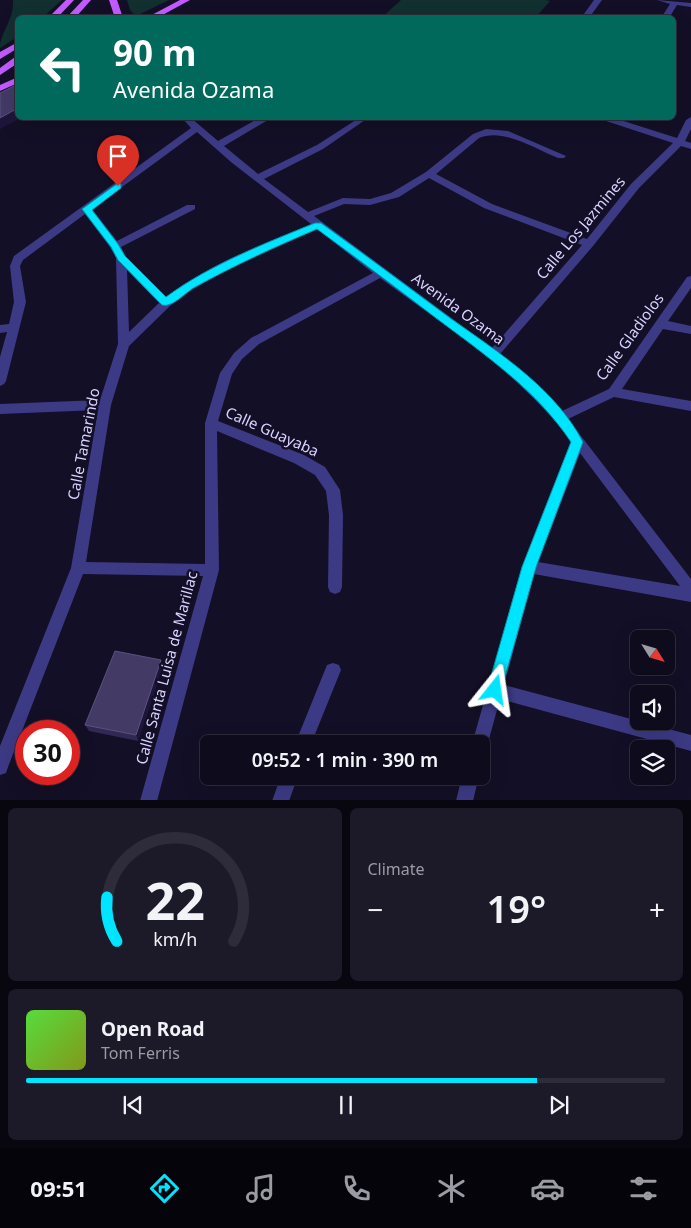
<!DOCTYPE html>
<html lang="en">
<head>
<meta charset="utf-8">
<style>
	:root { --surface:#0e0b1c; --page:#1c1929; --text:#f1f3f6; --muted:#9b9ba3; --line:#2e2b3b; --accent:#00e5ff }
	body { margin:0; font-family:"Noto Sans",sans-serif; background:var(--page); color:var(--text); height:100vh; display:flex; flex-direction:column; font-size:19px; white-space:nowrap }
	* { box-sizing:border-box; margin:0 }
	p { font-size:16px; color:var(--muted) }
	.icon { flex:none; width:28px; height:28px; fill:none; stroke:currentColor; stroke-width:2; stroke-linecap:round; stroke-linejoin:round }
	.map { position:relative; height:800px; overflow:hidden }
	.side { display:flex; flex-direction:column; gap:8px; padding:8px; background:#08060f; flex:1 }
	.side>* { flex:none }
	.top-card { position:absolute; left:15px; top:15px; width:661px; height:105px; border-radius:8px; box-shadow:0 5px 20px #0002,0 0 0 1px var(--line); background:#00695c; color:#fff; overflow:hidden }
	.needle { width:32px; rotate:127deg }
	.fabs { position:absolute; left:630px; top:630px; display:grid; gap:10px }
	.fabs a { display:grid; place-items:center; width:45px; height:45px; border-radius:8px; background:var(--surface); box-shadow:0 5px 20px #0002,0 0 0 1px var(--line); font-size:25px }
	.speed { position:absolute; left:15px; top:720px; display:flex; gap:10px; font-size:25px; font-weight:700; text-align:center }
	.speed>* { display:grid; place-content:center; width:65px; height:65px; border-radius:50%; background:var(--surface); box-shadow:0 5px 20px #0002,0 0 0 1px var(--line); line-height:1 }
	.speed .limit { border:8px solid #d22; background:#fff; color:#111 }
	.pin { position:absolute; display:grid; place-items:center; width:42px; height:42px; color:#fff; margin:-51px -21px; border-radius:50% 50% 50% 0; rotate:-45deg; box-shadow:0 0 5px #0007 }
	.pin .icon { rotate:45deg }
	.me { position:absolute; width:55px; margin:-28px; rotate:15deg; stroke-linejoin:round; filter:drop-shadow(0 0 4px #0008) }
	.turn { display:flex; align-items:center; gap:18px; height:105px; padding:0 15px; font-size:22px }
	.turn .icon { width:65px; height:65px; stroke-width:2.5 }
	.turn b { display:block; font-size:35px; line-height:42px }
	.big { font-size:38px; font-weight:600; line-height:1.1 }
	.side .tile { flex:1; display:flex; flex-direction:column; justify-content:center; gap:8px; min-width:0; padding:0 18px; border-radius:8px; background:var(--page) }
	.side .dial { align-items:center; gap:0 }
	.dial svg { height:130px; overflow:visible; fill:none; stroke:var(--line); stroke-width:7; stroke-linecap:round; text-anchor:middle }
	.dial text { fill:var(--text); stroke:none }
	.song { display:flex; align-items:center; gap:15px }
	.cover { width:60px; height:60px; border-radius:8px; background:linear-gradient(135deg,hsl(110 70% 55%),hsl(70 70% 35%)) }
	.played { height:5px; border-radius:2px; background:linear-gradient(90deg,var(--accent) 80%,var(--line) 80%) }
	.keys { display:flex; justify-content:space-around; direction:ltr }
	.heat { display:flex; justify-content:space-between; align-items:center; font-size:28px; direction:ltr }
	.side .tiles { flex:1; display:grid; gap:8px; grid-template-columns:1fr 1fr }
	.tile:last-child { grid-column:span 2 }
	.trip { position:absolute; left:200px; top:735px; width:290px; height:50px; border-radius:8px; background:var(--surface); box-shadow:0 5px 20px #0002,0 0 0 1px var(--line); font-weight:600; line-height:50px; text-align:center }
	.dock { display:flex; height:80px; justify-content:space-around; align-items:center; background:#06040b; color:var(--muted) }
	.dock .icon { width:35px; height:35px }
	.dock .current { color:var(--accent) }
	.dock b { font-size:22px; color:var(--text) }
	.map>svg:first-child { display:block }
	.green { fill:#12302f }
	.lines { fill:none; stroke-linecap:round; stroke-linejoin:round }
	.minor { fill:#3d3a85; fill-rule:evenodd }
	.major { fill:#c25bff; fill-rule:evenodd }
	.wall { fill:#312854 }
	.shaded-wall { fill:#1d163a }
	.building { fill:#433a66; stroke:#5a527e }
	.route { fill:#00e5ff; stroke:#0095a6 }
	.labels { text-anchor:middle; stroke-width:5; stroke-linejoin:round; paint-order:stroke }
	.street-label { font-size:15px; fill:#d9d4ff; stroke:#130f26 }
</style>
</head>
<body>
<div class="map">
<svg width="691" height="801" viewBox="0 0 691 801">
	<rect width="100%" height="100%" fill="#130f26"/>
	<!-- green -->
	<path class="green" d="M13 0H62L43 17 18 18 17 37 0 48C0 32 14 21 13 0Z
		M127 0H169L136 16 130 10Z
		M401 0H546L550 1 536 17H382Z"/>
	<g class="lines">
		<!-- minor -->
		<path class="minor" d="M594 0H602L589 18H581Z
			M657 0 691 3V7L677 5 669 18H661L670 4Z
			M691 117V129L685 141 691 143V149L681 146 639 188 593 246 500 354 531 380 562 411 609 389 687 277 691 276V288L668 321 691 326V334L663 329 622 389 691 401V411L614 397 568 419 691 579V602L534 574 504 685 691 735V751L500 699 486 750 481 752V744H472L522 567 571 441C520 373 448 328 380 278L259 344 242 359 232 374 218 421 304 455 325 467 340 490 343 515 342 587 340 592 335 594 330 592 328 587 329 515 326 491 315 475 294 463 217 431 219 570 157 801H140L203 576 83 574 8 767 6 773 0 775V746L71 568 98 410 0 414V404L100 400 118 344 116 258 110 247 85 214 23 260 20 266 26 302 6 381 4 384 0 386V357L7 332 0 333V325L9 324 14 302 10 266 14 256 191 128 182 118H191L218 141 259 118H269L268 120 224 146 258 174 317 145 359 118H368L323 149 264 179 308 212 343 198 370 199 391 193 426 172 473 134 486 129 508 131 566 156 564 158H558C535 149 504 128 479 138L436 174 492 204 587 239 631 184 673 143 603 120 602 118H614L677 138 686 120ZM197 132 231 162 311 224C261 245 209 264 166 297L125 256 121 247 195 209V205H187L117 241 92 209ZM429 178 484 208 582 245 492 348 314 216 344 204 370 205 399 197ZM317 229 373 273 251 338 234 353 220 373 205 423V564L86 562 111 405 129 346 170 306 188 292 237 264ZM127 270 159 303 129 332ZM580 453 680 586 538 562Z
			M333 663 339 665 341 670 311 744H295L327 665Z
			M281 776H298L289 801H272Z
			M462 776H479L473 801H456Z"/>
		<!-- major -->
		<path class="major" d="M66 0H74L57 18H48Z
			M83 0H91L75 18H66Z
			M109 0H117L123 18H115Z
			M180 0H190L157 18H146Z
			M18 42V48L0 59V52Z
			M15 57H18V63L0 75V68Z
			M18 77V83L0 91V85Z"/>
	</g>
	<!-- wall -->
	<path class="wall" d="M161 660 163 666 138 741 89 731 85 725Z"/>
	<!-- shaded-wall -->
	<path class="shaded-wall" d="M18 108V118H21L0 129V118Z
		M161 660 163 666 138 741 136 735Z"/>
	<!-- building -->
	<path class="building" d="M18 84V108L0 118V93Z
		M115 651 161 660 136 735 85 725Z"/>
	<!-- route -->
	<path class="route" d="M118 183 121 184V188L92 210 118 244 125 256 166 297C211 264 264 244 315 223H321C364 254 407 286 450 318 498 352 555 388 583 442L536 567 500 695 495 697 490 695 487 690 522 567 571 442C537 391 488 357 440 321 399 290 358 259 317 229 275 247 235 265 195 287 186 292 172 308 162 305L118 260 111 247 82 209Z"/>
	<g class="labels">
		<!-- street labels -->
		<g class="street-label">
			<text transform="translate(581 228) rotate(-50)" y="5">Calle Los Jazmines</text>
			<text transform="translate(458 309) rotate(36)" y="5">Avenida Ozama</text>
			<text transform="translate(630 337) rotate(-54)" y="5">Calle Gladiolos</text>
			<text transform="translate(272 432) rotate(24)" y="5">Calle Guayaba</text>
			<text transform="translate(84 444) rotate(-79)" y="5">Calle Tamarindo</text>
			<text transform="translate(167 668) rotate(-75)" y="5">Calle Santa Luisa de Marillac</text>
		</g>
	</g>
</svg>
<div class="fabs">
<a><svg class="needle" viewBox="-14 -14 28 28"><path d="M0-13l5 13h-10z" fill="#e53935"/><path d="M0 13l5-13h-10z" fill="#9b9ba3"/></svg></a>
<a><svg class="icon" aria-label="sound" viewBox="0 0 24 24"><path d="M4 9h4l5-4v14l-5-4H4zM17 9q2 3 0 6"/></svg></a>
<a><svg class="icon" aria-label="layers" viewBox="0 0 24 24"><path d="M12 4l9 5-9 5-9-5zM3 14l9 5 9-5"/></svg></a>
</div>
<div class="speed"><div class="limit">30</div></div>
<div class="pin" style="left:118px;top:186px;background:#d93025"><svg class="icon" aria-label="arrive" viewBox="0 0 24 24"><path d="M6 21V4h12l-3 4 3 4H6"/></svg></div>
<svg class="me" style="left:495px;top:690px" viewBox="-20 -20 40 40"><path d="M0-17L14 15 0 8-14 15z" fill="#00e5ff" stroke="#fff" stroke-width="4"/></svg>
<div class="trip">09:52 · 1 min · 390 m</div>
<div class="top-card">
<div class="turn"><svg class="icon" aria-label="left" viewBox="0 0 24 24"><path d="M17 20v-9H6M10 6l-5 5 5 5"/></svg><div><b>90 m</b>Avenida Ozama</div></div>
</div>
</div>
<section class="side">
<div class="tiles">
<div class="tile dial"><svg viewBox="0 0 100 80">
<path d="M14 69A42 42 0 1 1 86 69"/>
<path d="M14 69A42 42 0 0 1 8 42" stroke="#00e5ff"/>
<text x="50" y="56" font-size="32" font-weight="700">22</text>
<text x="50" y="72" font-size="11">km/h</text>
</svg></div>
<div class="tile"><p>Climate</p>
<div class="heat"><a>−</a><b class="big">19°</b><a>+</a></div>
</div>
<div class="tile">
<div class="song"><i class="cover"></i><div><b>Open Road</b><p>Tom Ferris</p></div></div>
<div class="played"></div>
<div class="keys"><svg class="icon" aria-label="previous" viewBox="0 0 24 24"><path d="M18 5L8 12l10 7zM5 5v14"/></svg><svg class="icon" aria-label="pause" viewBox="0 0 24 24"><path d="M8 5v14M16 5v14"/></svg><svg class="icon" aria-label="next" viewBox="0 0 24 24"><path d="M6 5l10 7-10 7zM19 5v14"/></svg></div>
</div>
</div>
</section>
<nav class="dock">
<b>09:51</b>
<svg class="icon current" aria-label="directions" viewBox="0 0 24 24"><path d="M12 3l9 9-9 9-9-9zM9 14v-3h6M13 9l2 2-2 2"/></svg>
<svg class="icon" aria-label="music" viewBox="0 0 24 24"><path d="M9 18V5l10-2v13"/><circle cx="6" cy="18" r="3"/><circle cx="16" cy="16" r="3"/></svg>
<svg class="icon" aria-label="phone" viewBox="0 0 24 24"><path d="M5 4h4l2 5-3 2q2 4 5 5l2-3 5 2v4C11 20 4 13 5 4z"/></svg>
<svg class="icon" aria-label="climate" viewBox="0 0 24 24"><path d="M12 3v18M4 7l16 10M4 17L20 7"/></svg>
<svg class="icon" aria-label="car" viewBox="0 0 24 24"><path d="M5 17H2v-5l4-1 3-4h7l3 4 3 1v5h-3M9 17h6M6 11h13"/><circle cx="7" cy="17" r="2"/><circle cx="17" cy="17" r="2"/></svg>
<svg class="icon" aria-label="filters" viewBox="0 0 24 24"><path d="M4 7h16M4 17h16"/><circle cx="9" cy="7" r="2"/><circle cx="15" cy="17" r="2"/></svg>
</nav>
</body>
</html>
